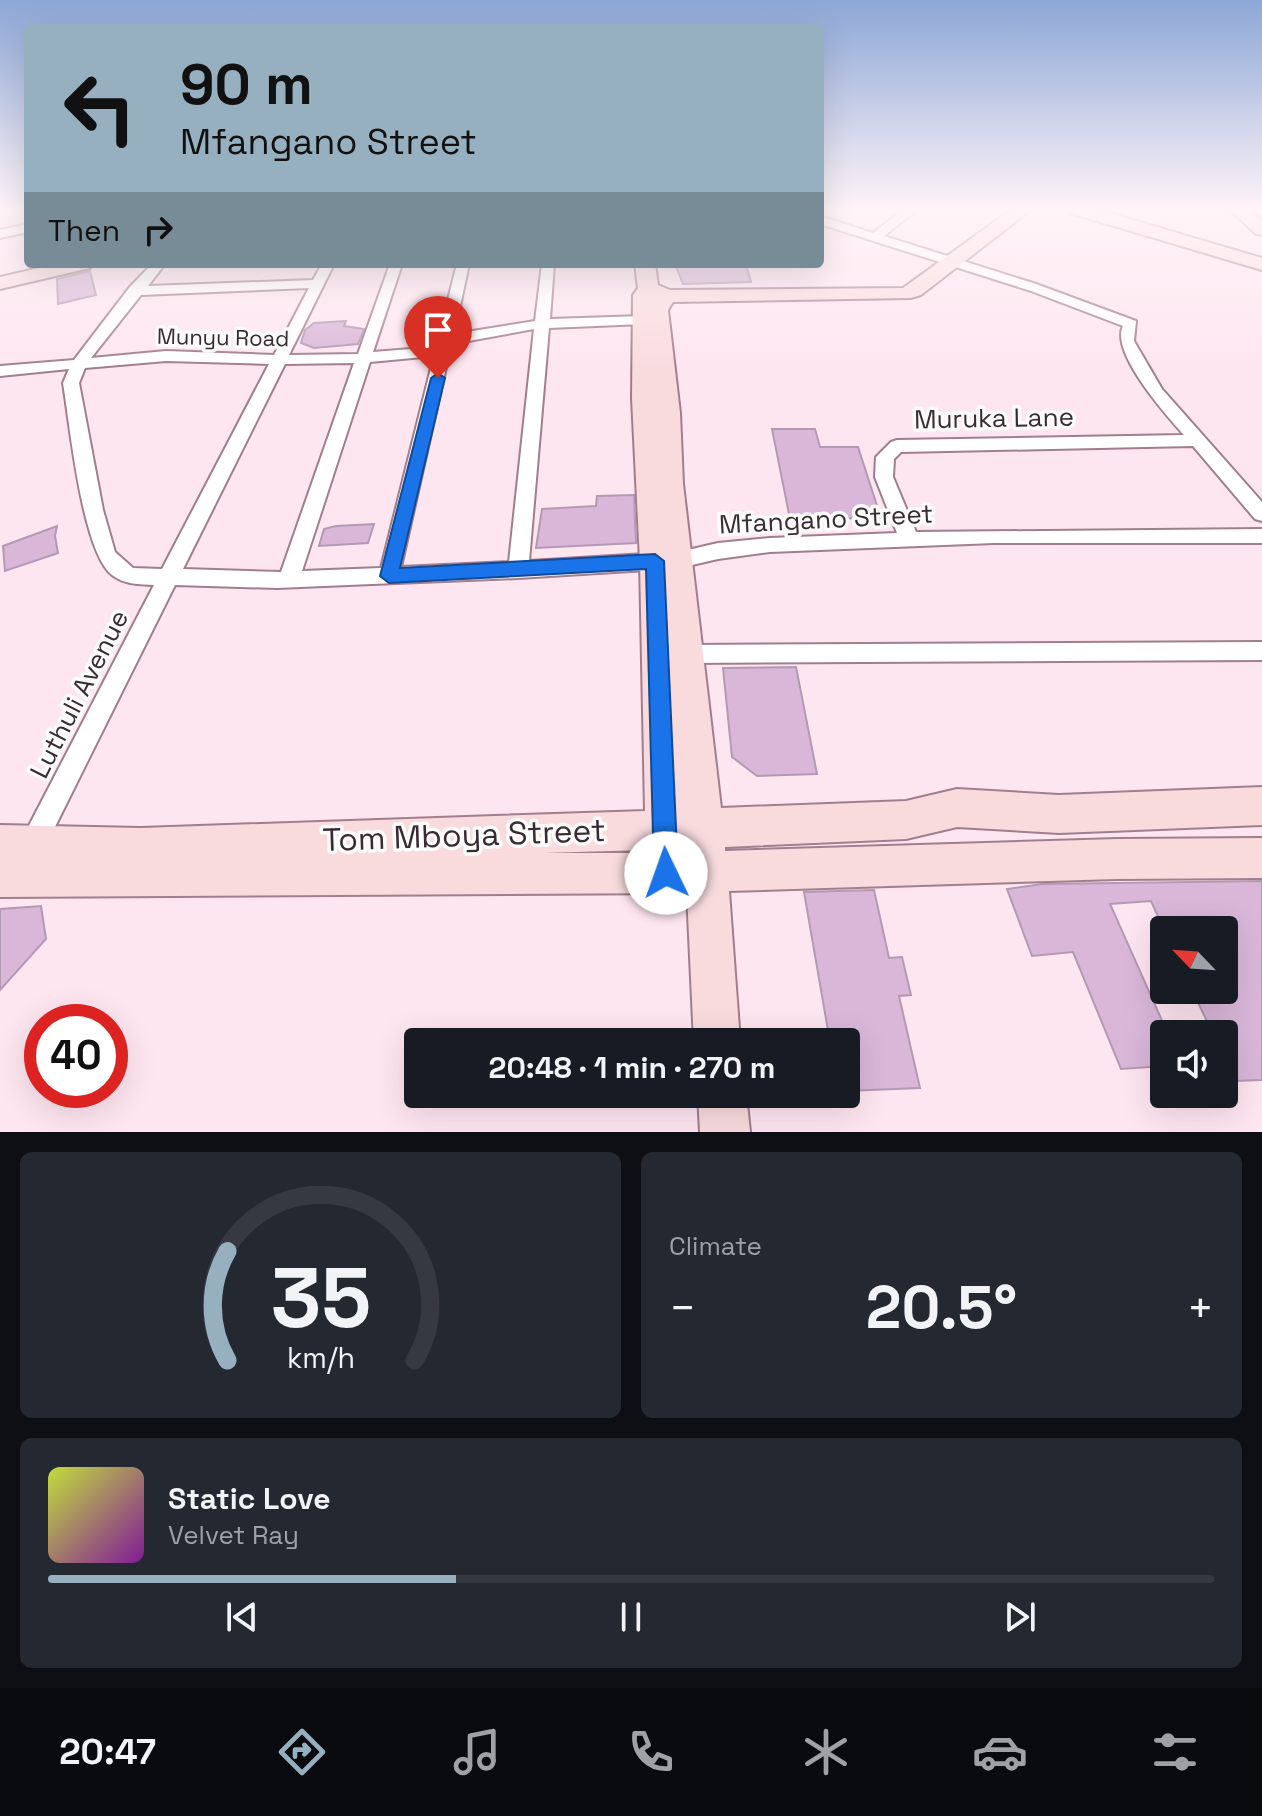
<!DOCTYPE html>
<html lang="en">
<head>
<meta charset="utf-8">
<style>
	:root { --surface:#171b24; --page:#242831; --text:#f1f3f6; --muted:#9ea1a6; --line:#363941; --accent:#97b0bf }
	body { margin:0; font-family:"Space Grotesk",sans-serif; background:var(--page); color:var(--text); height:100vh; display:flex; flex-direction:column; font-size:30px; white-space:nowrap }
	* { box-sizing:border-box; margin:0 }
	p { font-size:26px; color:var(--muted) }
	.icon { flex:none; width:44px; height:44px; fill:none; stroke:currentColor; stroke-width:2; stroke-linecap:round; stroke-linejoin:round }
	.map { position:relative; height:1132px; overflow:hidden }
	.panel { display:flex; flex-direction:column; gap:20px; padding:20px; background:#0d0f14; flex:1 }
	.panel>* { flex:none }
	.hud { position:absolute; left:24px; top:24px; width:800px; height:244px; border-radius:8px; box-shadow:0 8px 32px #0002; background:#97b0bf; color:#111; overflow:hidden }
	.needle { width:52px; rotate:295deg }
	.controls { position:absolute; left:1150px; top:916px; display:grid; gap:16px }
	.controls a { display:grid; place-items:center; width:88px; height:88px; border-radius:8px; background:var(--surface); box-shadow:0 8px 32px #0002; font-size:40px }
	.speed { position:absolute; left:24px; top:1004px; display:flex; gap:16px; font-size:40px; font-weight:700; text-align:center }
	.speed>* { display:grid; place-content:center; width:104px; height:104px; border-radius:50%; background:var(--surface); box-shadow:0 8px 32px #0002; line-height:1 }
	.speed .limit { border:12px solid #d22; background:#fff; color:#111 }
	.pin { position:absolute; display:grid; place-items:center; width:68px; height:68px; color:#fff; margin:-82px -34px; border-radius:50% 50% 50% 0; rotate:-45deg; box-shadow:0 0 8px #0007 }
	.pin .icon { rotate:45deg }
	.me { position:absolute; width:88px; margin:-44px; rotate:357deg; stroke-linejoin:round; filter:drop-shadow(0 0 6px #0008) }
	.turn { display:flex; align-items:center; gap:28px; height:168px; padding:0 24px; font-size:36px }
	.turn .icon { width:104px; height:104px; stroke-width:2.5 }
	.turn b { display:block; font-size:56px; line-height:68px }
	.then { display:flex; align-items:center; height:76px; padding:0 24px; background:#0003; gap:16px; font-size:30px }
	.big { font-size:60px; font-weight:800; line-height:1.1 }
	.panel .tile { flex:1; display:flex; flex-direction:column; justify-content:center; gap:12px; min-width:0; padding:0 28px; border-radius:12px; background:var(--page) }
	.panel .dial { align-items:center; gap:0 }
	.dial svg { height:208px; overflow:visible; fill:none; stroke:var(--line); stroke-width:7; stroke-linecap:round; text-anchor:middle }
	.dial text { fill:var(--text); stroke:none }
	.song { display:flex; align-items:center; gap:24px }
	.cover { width:96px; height:96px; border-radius:12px; background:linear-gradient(135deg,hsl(70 70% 55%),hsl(290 70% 35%)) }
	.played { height:8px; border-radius:4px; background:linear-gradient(90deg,var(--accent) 35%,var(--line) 35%) }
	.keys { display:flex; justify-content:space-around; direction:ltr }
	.heat { display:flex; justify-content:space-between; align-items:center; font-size:44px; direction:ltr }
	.panel .tiles { flex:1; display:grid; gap:20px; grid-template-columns:1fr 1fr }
	.tile:last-child { grid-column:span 2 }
	.trip { position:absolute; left:404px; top:1028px; width:456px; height:80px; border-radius:8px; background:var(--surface); box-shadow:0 8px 32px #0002; font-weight:800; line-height:80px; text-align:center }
	.menu { display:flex; height:128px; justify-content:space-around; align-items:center; background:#090b0e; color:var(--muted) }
	.menu .icon { width:56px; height:56px }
	.menu .on { color:var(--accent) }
	.menu b { font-size:36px; color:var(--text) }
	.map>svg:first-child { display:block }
	.building { fill:#dab7d9; stroke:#b499b3; stroke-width:2 }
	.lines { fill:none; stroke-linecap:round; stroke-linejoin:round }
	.street-casing { stroke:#a17e8d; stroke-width:4 }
	.secondary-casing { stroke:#a17e8d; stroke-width:4 }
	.street { fill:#fff; fill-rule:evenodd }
	.secondary { fill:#f9dbde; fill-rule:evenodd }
	.route { fill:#1a73e8; stroke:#114b97; stroke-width:2 }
	.labels { text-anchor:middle; stroke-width:7; stroke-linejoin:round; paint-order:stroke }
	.far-street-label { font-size:22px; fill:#3a2b32; stroke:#fbfbfb }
	.street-label { font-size:26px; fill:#3a2b32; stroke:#fbfbfb }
	.near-street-label { font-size:32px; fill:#3a2b32; stroke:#fbfbfb }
</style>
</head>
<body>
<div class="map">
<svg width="1262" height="1132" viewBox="0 0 1262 1132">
	<rect width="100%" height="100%" fill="#fee6f0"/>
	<!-- building -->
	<path class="building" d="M675 264H746L751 282 683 284Z
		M90 271 96 295 58 304 57 279Z
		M346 321 344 326 364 329 358 344 314 348 301 343 305 330 314 323Z
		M772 429H815L820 447H858L881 518 790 519Z
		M634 495 636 543 536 548 542 509 596 506 597 496Z
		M374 524 368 543 319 546 324 529 336 526Z
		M57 526 55 536 58 553 5 571 3 546Z
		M796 667 817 774 757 776 732 757 723 668Z
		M1262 881V1080L1234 1081 1224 1059V1034H1213L1192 990H1224V930H1164L1151 901 1110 904 1164 1025V1066L1121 1069 1073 952 1032 956 1007 889 1042 884Z
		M874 890 889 958 902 957 911 995 899 996 920 1088 846 1091V1042H830L804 892Z
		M41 906 46 939 0 990V909Z"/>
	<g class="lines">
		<defs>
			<path id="street" d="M904 209H918L884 236 1036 284 1136 321 1134 341 1162 389 1262 502V521L1255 519 1193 446 901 452 894 459 893 477 916 532 1262 529V543H994L770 552 718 559 679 568 518 578 277 588 175 585 39 859 30 863 21 859 17 850 21 841 154 585C139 584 125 585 112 575 82 551 70 425 63 383L69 369 0 376V366L74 360 129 288 152 264H165L148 286 313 280 322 264H334L289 355 358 354 390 264H402L373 352 436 347 457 264H469L454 334 535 321 542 264H554L550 319 643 316 650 320 643 324 549 328 529 561 679 552 718 543 770 538 897 533 875 477 876 457 891 442 897 440 1184 435C1166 415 1110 352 1123 326L1031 291 820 224V216L873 233ZM309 288 274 355 166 351 91 358 141 295ZM534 329 509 562 401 567 449 354 452 351V344ZM434 356 381 568 302 571 370 362ZM166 361 269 364 162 569 133 568 115 552 103 510 79 383 85 368ZM354 363 281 572 183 569 285 364Z
				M28 224V232L0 238V230Z
				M1262 642V660L687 663 679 661 676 654 679 647 687 645Z"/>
			<path id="secondary" d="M1012 209H1032L921 295 911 298 673 302 668 310 680 413 683 484 721 808 906 801 957 789 1059 795 1262 787V825L1059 833 957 827 906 839 725 847V851L1117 839 1262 838V878L1117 879 729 891 740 1042H694L687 893 0 897V825L141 828 645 811 640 561 632 398 633 295 638 288 635 264H655L658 285 670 290 903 288ZM645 850V853H544Z
				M1068 209H1096L1262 258V270L1070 213Z
				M1229 209H1248L1262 221V235L1256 234Z
				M57 264H93L90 268 0 289V277Z
				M698 1094H746L750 1132H700Z"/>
		</defs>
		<!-- street casing -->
		<use href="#street" class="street-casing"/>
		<!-- secondary casing -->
		<use href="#secondary" class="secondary-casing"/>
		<!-- street -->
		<use href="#street" class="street"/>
		<!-- secondary -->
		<use href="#secondary" class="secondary"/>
	</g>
	<!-- sky -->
	<linearGradient id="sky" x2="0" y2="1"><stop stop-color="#8ca6d5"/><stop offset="0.57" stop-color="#fff4f8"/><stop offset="1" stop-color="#fff4f8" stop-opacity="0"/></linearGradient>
	<rect width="1262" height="368" fill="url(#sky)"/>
	<!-- route -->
	<path class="route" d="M438 373 445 378 400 568 655 554 664 561 678 873 675 882 666 886 657 882 654 873 646 569 389 583 380 576 431 378Z"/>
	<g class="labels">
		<!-- far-street labels -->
		<g class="far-street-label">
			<text transform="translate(223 337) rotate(1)" y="8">Munyu Road</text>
		</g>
		<!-- street labels -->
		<g class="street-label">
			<text transform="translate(994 418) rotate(-1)" y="9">Muruka Lane</text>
			<text transform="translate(826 519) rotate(-3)" y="9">Mfangano Street</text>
			<text transform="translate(79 694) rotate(-63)" y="9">Luthuli Avenue</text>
		</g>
		<!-- near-street labels -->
		<g class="near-street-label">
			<text transform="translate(464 835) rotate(-2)" y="11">Tom Mboya Street</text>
		</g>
	</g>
</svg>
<div class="controls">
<a><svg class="needle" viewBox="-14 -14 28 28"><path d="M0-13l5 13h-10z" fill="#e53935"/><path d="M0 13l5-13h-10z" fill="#9ea1a6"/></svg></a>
<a><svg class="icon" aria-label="sound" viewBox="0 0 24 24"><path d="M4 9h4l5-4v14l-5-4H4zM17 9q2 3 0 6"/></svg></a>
</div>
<div class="speed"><div class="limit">40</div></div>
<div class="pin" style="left:438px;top:378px;background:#d93025"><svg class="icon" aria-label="arrive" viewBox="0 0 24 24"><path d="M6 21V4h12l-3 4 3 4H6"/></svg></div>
<svg class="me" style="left:666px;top:873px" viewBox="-20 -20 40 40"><circle r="19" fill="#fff"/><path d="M0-13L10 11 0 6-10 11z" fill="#1a73e8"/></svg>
<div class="trip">20:48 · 1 min · 270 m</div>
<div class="hud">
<div class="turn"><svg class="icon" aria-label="left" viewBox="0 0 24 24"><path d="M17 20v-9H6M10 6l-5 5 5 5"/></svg><div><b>90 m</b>Mfangano Street</div></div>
<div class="then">Then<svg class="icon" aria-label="right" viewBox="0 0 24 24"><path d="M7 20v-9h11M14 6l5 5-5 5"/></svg></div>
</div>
</div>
<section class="panel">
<div class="tiles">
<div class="tile dial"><svg viewBox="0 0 100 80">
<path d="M14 69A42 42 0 1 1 86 69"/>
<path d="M14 69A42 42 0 0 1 14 27" stroke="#97b0bf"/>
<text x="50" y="56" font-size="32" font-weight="700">35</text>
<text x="50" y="72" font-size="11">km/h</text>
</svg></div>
<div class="tile"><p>Climate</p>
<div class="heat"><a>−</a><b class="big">20.5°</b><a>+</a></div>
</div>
<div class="tile">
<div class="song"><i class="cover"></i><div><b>Static Love</b><p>Velvet Ray</p></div></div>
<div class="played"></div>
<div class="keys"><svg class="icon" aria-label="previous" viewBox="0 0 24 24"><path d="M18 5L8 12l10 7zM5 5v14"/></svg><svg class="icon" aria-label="pause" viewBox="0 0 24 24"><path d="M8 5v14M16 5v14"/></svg><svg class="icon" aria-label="next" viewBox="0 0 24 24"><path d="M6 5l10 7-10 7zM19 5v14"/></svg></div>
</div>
</div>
</section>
<nav class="menu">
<b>20:47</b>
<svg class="icon on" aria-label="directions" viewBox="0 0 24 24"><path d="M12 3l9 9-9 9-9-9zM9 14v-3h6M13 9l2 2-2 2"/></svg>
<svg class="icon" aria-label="music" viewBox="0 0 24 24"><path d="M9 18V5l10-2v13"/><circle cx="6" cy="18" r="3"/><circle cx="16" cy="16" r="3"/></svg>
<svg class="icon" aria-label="phone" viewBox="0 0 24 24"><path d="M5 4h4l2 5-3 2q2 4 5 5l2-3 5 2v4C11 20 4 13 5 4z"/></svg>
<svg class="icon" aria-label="climate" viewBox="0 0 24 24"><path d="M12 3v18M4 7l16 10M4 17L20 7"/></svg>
<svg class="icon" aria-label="car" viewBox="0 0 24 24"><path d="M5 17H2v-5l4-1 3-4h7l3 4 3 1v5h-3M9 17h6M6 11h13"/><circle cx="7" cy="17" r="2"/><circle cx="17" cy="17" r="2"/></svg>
<svg class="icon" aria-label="filters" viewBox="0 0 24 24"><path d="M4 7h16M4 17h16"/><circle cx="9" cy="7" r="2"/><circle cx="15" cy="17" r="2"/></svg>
</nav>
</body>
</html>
